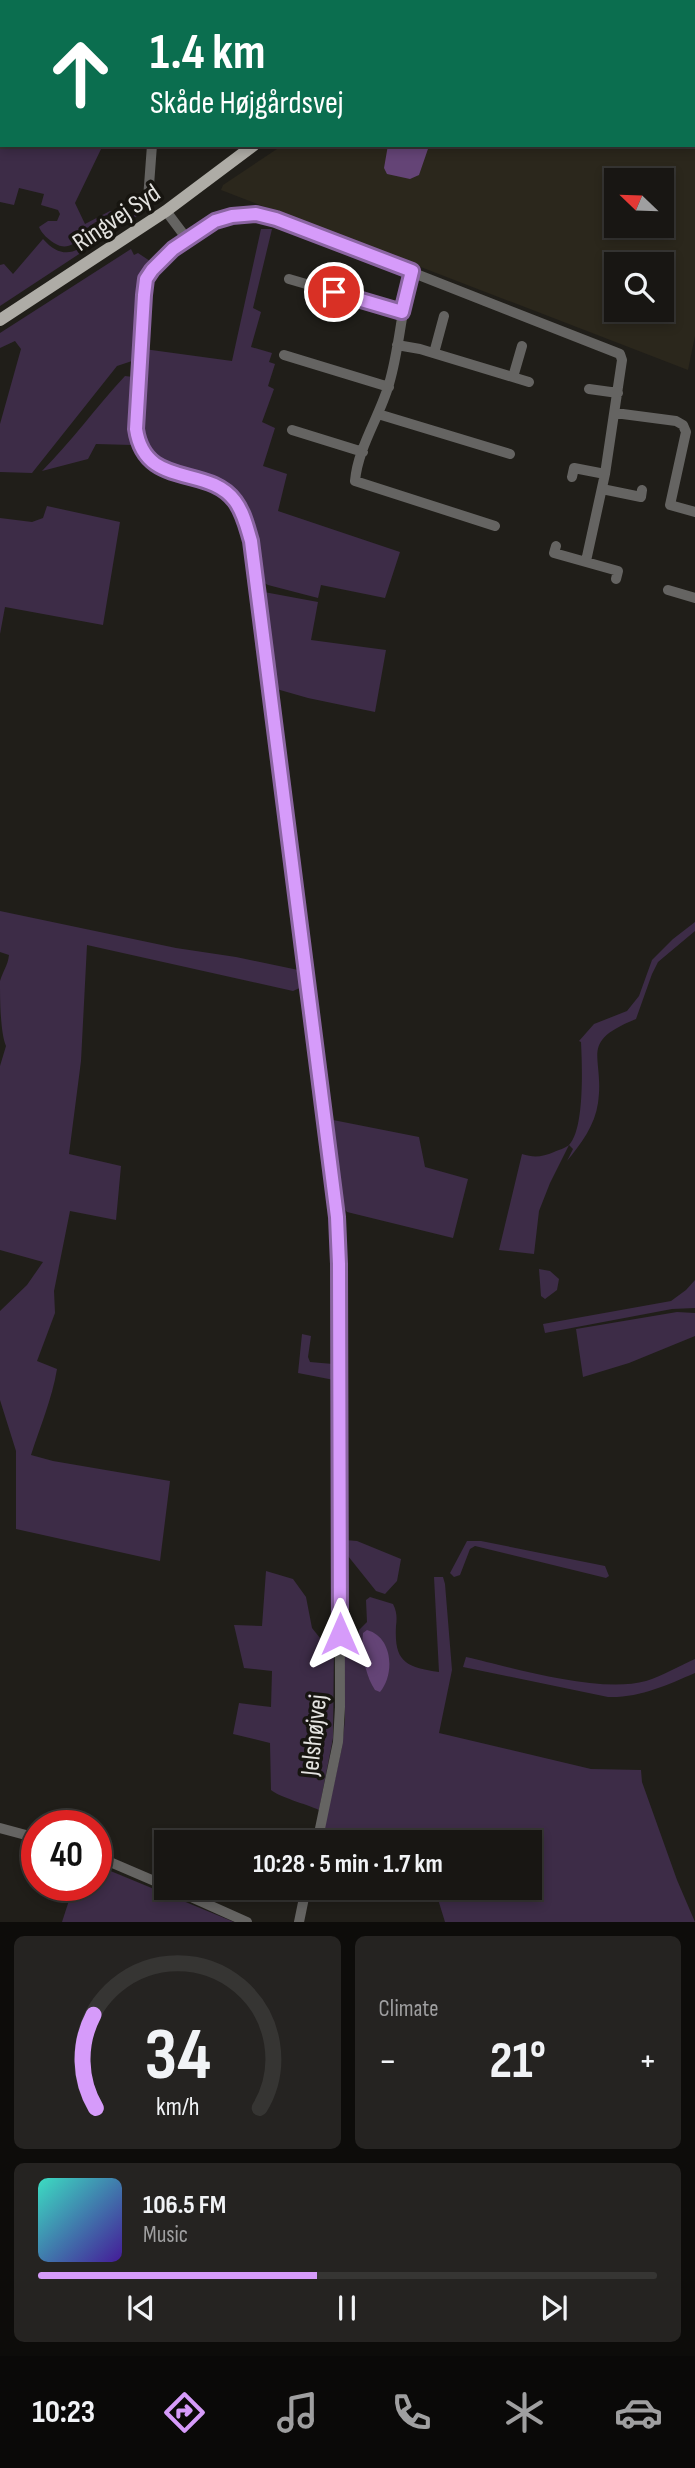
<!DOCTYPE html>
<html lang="en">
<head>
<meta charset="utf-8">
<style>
	:root { --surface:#181613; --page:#252321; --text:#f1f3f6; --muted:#9f9fa0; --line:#363533; --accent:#d69bfa }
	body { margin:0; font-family:"Sofia Sans Condensed",sans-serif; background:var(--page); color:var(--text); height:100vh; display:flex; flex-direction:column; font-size:26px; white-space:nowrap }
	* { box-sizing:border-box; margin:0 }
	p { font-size:23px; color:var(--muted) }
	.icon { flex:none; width:38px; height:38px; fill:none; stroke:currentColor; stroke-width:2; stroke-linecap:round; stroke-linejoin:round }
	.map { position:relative; height:1922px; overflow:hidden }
	.side { display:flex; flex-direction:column; gap:14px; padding:14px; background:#0d0c0a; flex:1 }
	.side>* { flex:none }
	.banner { position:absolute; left:0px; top:0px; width:696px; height:147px; box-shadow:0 4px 10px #0003,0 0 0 2px var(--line); background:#0b6e4f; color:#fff; overflow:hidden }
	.needle { width:46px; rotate:293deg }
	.fabs { position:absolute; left:604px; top:168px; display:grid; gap:14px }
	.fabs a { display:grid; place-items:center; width:70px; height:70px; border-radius:0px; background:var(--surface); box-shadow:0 4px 10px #0003,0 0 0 2px var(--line); font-size:35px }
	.speed { position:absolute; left:21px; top:1810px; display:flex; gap:14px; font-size:35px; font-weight:700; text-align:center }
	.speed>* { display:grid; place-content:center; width:91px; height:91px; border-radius:50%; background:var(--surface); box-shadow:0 4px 10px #0003,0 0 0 2px var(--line); line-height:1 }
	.speed .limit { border:10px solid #d22; background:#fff; color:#111 }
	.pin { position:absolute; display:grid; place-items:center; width:60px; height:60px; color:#fff; margin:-30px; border:4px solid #fff; border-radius:50%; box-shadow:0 2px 7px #0007 }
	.me { position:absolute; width:77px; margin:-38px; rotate:0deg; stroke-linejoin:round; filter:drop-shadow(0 0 5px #0008) }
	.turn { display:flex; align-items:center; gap:24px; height:147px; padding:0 35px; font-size:32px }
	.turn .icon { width:91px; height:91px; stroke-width:2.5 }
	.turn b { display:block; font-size:49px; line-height:60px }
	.big { font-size:52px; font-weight:700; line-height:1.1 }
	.side .card { flex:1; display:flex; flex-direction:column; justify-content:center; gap:10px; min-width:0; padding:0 24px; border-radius:10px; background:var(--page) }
	.side .dial { align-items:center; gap:0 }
	.dial svg { height:182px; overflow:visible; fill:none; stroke:var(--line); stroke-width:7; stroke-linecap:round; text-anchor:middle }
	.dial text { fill:var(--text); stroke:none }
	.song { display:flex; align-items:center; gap:21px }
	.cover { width:84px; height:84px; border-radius:10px; background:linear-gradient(135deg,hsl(170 70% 55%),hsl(260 70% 35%)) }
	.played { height:7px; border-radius:4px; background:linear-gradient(90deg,var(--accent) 45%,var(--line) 45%) }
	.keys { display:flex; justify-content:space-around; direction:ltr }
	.heat { display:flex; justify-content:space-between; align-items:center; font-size:38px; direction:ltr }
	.side .tiles { flex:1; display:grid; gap:14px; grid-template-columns:1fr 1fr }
	.card:last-child { grid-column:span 2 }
	.trip { position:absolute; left:154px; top:1830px; width:388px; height:70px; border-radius:0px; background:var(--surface); box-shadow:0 4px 10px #0003,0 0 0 2px var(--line); font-weight:700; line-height:70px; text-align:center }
	.dock { display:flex; height:112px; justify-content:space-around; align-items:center; background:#0a0908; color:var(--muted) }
	.dock .icon { width:49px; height:49px }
	.dock .current { color:var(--accent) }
	.dock b { font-size:32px; color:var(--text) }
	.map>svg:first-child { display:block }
	.built { fill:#2b271c; fill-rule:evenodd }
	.green { fill:#3d2c47 }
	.water { fill:#644476 }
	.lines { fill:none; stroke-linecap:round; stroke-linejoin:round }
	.minor { stroke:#656462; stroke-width:10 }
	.major { stroke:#aeaca6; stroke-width:12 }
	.route-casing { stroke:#8b65a2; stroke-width:18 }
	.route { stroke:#d69bfa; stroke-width:12 }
	.labels { text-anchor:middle; stroke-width:7; stroke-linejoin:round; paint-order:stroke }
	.street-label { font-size:26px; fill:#e4e3e0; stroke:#171510 }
</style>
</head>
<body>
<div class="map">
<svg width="695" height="1922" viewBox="0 0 695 1922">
	<rect width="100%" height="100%" fill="#201e19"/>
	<!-- built -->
	<path class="built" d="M490 0H695V336L688 370 221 190 223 185 283 145H695V2H487ZM616 180H662V226H616ZM616 264H662V310H616Z"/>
	<!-- green -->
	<path class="green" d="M0 119 2 145H103L75 203 85 224 110 211 114 213C108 216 100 219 94 223 82 233 73 255 54 243 48 239 42 234 39 227L48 221H57L60 214 58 210 41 205 44 194 19 188 14 205 0 202Z
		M143 212 0 306V265L4 264 13 274 43 239C72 272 91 235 117 221 125 217 135 215 143 212Z
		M261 229H272L253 308 261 312 251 347 272 353 269 362 275 364 268 386 274 389 262 422 275 428 263 466 287 474 278 511 400 552 385 598 321 585 318 598 268 585 261 581 253 526 236 493 229 486 219 481 170 466 156 458 145 440 141 423 144 349 232 361Z
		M131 249 134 255 138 253 150 261 140 275 137 286 135 360 117 366 32 473 0 472V424L21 349 15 341 0 348V333Z
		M125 376 133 377 132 445 96 444 88 459 42 471C72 441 96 407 125 376Z
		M47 506 120 522 103 625 5 607 0 634V518L32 522 43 518Z
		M264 592 318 602 311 640 386 650 375 712 308 698 273 688Z
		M0 911 176 948 236 957 303 971 304 986 293 991 87 945 81 1061 69 1154 121 1166 116 1220 70 1211 54 1291 55 1313 37 1361 57 1369C52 1399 40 1427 31 1455L53 1461 170 1481 160 1561 16 1529V1451L0 1400V1311L27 1285 43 1262 0 1250V1066L6 1046C0 1032 0 996 0 981 3 971 8 965 9 955L0 952Z
		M695 922V931L658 962 652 974 636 1019C577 1043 605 1055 598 1103 595 1125 581 1144 567 1161L573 1149 569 1145 550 1183 539 1211 534 1254 499 1250 522 1154C534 1158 542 1157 554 1152 558 1150 566 1148 569 1145 585 1129 582 1063 581 1042L579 1041 594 1024 627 1011 639 996 652 960 673 939Z
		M333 1120 419 1137 425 1167 468 1179 453 1238 347 1212 343 1207Z
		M539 1269 550 1271 559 1279 557 1290 545 1299 541 1296Z
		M695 1280V1308L672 1309 545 1333 543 1324 671 1301 686 1290Z
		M677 1312 695 1313V1336L629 1363 583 1377 576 1329Z
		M302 1334 311 1336 308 1357 310 1362 333 1364 334 1380 298 1373Z
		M345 1540 357 1541 401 1559 397 1581 385 1594 376 1591 344 1551Z
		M467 1541H481L605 1566 609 1576 606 1578 475 1546 470 1549 460 1575 454 1577 450 1573Z
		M266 1571 293 1579 306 1597 312 1628 328 1648 334 1647 333 1738 319 1810C306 1804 279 1797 271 1790L270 1743 233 1734 239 1703 271 1707 272 1671 244 1668 234 1625 262 1626Z
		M434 1577H443L445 1584 452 1670 439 1733 591 1769 641 1770 642 1782 677 1880 695 1922H445L437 1896 439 1888H530V1843H321L342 1747 345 1719 344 1656 353 1655 358 1644 359 1630 367 1622 366 1600 370 1597 393 1604C397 1612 397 1618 396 1626 394 1662 406 1667 439 1672Z
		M466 1657C514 1668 600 1694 646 1681 662 1676 679 1666 695 1659V1673C667 1685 640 1698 608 1697L463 1667Z
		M96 1865 234 1922H62L74 1885H96Z"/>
	<!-- water -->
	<path class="water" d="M388 145 429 146 419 175 410 179 387 174 384 168Z
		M367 1630C393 1637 395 1674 380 1692L375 1690C365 1675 361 1651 363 1633Z"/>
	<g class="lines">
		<!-- minor -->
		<path class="minor" d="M156 0 159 2
			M57 2 59 0
			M99 2 100 0
			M215 2 216 0
			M295 2V0
			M0 58 2 56
			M0 103 2 101
			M148 199 152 145
			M166 211 187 239
			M412 271C401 308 400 347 389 384 380 416 358 447 355 481L495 526
			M289 279 402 312
			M397 345 420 349 529 382
			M434 353 444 316
			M284 355 389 387
			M513 377 522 346
			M589 389 618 393
			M615 413 676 421 683 425 686 432 670 505 695 512
			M378 414 510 454
			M292 430 363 452
			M572 477 574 468 605 474
			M602 489 641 497 642 490
			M556 546 554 553 618 571 616 579
			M668 590 695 598
			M0 1828 37 1838
			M317 1843 338 1742 340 1707 339 1264 337 1217 247 526C242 514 238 502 228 494 199 470 154 482 139 441 133 425 137 404 138 387 140 356 142 326 144 295 144 290 145 284 147 279 156 254 208 220 233 216 248 213 261 216 276 219L620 354 622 360 605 474 586 561
			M96 1856 166 1886
			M171 1888 247 1922
			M299 1922 306 1888"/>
		<!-- major -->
		<path class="major" d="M381 2 382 0
			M0 320 166 211 254 145"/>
	</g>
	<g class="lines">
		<defs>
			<path id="route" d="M334 292 402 312 412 271 276 219 256 214 232 216 215 221 173 249 152 270 146 279 144 295 136 429C145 490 208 464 235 501 244 513 247 528 251 541L337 1217 339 1264 340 1634"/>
		</defs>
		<!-- route casing -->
		<use href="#route" class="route-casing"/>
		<!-- route -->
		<use href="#route" class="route"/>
	</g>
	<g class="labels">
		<!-- street labels -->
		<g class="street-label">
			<text transform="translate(116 217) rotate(-34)" y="9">Ringvej Syd</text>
			<text transform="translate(313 1735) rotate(-84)" y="9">Jelshøjvej</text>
		</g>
	</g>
</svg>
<div class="fabs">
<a><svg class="needle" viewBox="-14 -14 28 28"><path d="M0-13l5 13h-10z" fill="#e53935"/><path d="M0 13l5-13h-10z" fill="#9f9fa0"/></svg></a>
<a><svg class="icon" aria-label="search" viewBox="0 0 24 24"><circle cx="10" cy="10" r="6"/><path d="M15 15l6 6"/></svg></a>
</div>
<div class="speed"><div class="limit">40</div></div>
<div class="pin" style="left:334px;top:292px;background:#d93025"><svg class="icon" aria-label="arrive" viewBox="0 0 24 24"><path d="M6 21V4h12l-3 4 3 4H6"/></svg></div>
<svg class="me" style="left:340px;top:1634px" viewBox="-20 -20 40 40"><path d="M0-17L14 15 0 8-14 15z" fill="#d69bfa" stroke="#fff" stroke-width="4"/></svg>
<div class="trip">10:28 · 5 min · 1.7 km</div>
<div class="banner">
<div class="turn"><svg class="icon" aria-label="ahead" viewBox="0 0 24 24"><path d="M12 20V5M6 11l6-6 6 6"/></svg><div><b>1.4 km</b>Skåde Højgårdsvej</div></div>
</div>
</div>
<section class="side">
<div class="tiles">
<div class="card dial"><svg viewBox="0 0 100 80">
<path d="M14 69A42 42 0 1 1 86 69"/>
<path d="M14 69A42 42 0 0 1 13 28" stroke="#d69bfa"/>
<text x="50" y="56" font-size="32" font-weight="700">34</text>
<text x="50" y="72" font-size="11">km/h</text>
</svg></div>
<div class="card"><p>Climate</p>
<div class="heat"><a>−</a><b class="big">21°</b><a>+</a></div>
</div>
<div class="card">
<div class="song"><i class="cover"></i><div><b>106.5 FM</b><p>Music</p></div></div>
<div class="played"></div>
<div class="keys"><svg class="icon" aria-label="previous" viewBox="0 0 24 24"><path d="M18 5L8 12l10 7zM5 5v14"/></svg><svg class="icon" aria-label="pause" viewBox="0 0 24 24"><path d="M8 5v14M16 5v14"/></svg><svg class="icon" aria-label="next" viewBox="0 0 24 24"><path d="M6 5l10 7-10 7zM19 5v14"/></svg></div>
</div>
</div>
</section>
<nav class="dock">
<b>10:23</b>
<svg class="icon current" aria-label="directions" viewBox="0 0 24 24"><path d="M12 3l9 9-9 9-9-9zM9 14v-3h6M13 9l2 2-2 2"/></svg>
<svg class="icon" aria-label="music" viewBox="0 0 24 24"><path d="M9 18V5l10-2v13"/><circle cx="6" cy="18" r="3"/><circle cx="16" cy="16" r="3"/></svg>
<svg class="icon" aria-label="phone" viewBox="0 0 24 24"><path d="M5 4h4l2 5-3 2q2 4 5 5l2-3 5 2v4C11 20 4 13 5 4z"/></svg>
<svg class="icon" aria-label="climate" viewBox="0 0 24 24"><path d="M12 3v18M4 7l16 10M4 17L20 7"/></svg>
<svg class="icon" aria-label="car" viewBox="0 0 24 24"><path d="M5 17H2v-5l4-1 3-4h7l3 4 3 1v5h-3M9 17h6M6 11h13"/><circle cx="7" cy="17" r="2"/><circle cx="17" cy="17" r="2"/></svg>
</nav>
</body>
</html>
